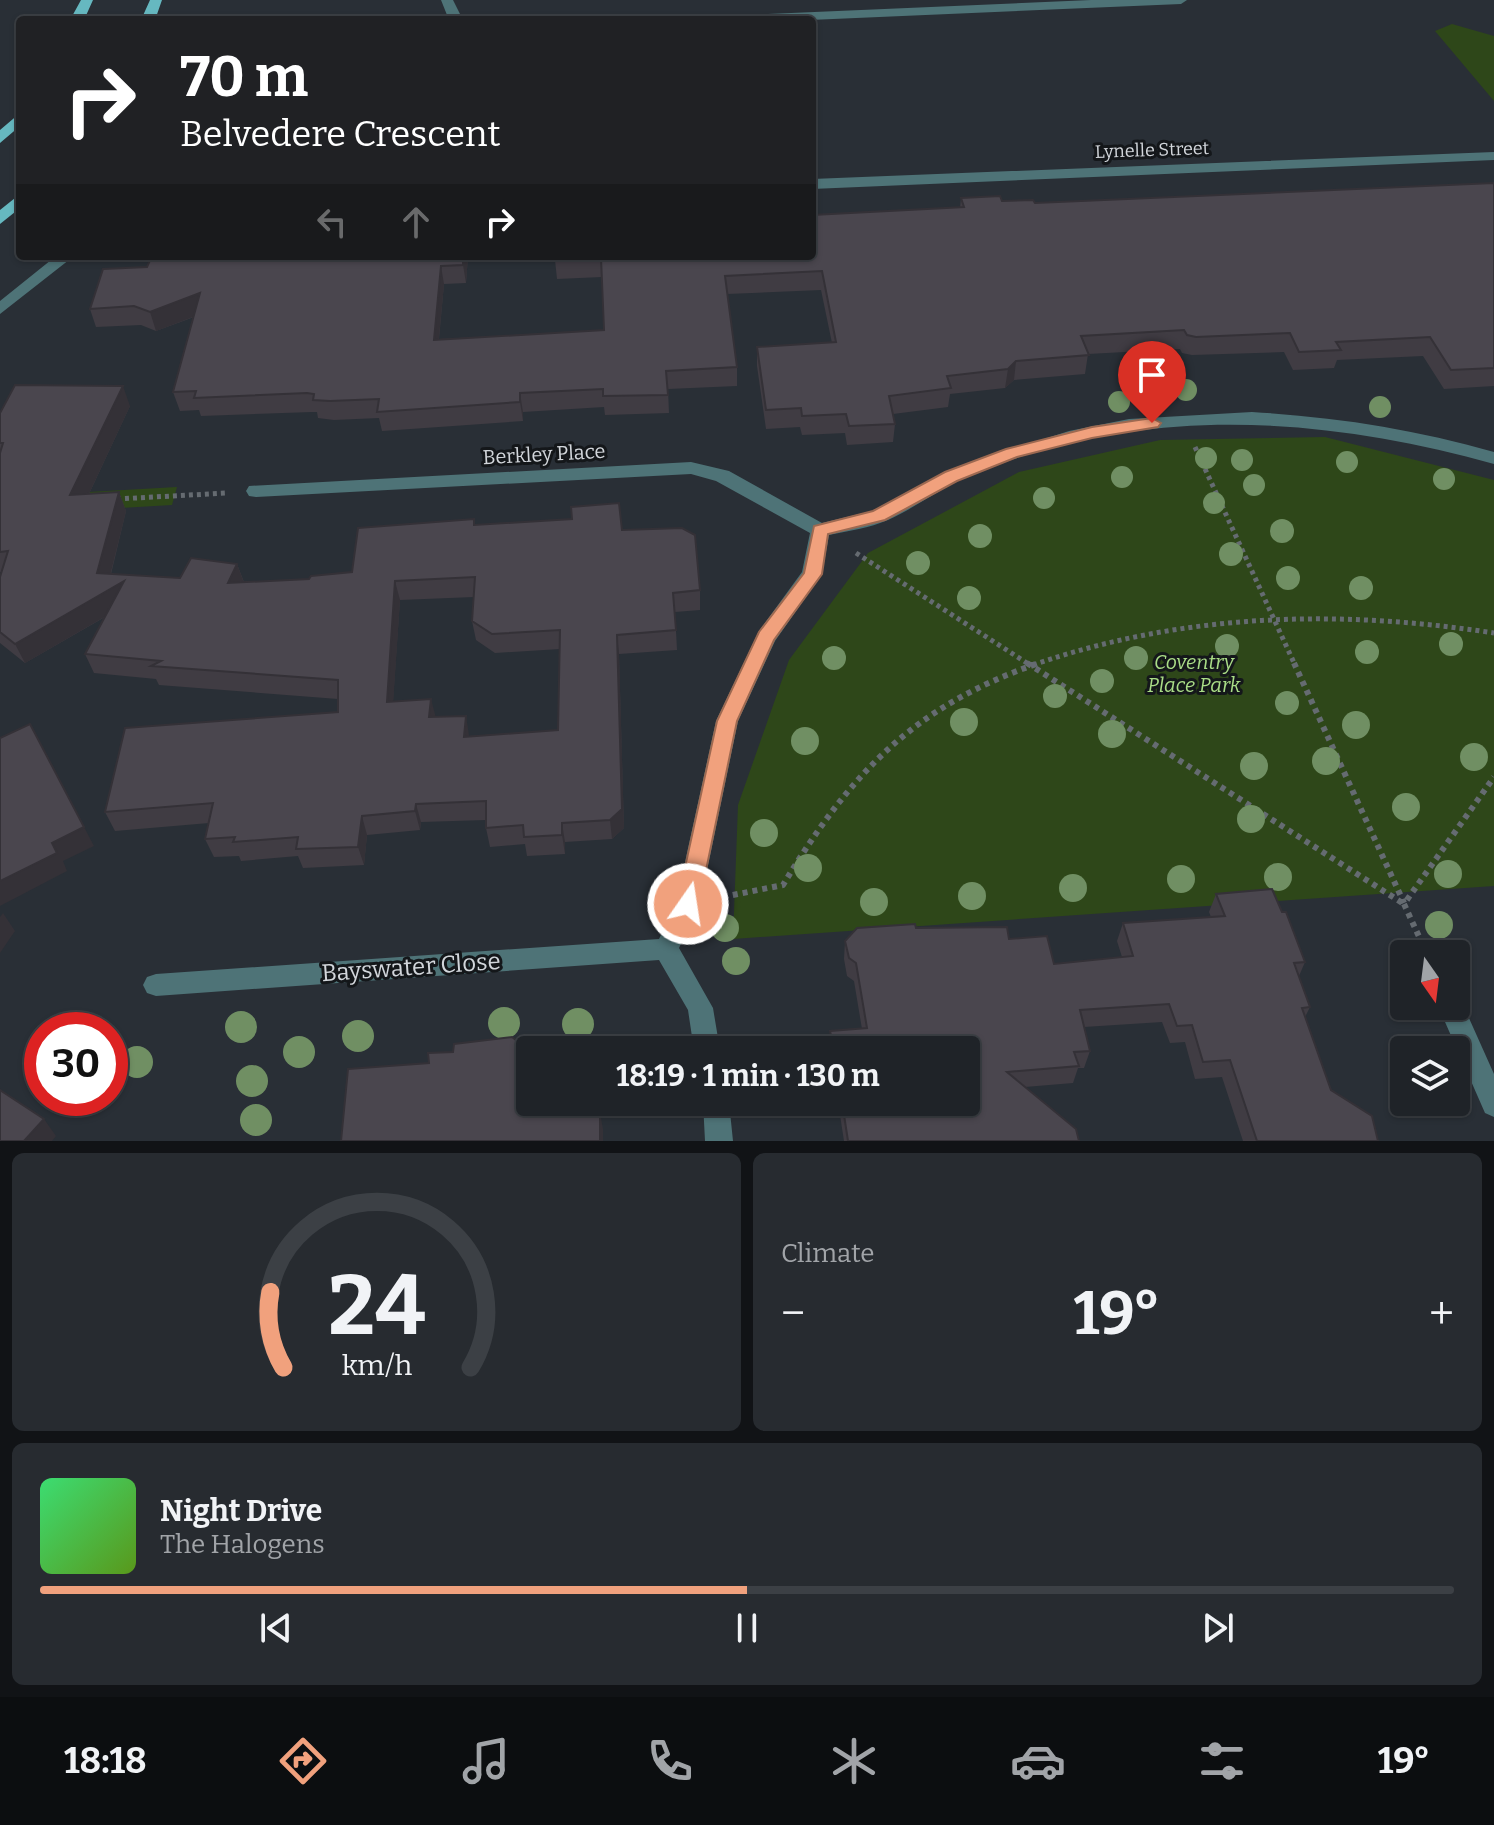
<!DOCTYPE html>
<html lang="en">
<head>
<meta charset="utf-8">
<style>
	:root { --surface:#1f2328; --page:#272b30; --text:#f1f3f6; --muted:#a1a4a8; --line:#3c4045; --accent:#f1a17d }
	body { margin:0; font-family:Bitter,serif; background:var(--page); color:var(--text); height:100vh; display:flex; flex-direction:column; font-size:30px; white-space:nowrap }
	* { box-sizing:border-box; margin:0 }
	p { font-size:26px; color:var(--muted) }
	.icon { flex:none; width:44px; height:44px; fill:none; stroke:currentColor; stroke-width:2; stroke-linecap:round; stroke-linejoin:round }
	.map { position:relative; height:1141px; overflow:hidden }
	.panel { display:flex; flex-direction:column; gap:12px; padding:12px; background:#111316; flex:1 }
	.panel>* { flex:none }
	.banner { position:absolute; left:16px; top:16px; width:800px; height:244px; border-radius:8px; box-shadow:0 2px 6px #0004,0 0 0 2px var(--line); background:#202124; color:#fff; overflow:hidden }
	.needle { width:52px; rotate:166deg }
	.buttons { position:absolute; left:1390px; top:940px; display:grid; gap:16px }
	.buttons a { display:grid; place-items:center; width:80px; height:80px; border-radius:8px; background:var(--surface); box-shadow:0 2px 6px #0004,0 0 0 2px var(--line); font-size:40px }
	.speed { position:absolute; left:24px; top:1012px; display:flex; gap:16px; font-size:40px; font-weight:700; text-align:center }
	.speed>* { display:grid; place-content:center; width:104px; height:104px; border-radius:50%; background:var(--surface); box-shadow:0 2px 6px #0004,0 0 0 2px var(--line); line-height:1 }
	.speed .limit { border:12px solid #d22; background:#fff; color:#111 }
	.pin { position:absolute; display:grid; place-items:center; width:68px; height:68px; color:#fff; margin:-82px -34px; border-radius:50% 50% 50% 0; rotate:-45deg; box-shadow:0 0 8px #0007 }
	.pin .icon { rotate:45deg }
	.me { position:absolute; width:88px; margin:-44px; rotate:13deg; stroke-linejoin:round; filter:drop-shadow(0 0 6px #0008) }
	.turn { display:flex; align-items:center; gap:28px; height:168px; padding:0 32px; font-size:36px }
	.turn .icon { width:104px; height:104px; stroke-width:2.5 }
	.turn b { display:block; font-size:56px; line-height:68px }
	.lanes { display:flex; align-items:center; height:76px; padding:0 32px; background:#0003; justify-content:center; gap:40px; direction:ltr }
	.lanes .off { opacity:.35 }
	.big { font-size:60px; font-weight:700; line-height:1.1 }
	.panel .widget { flex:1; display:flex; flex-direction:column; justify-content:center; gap:12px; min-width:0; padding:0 28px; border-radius:12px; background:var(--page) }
	.panel .dial { align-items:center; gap:0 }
	.dial svg { height:208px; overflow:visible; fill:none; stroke:var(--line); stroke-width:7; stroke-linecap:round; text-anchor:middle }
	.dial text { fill:var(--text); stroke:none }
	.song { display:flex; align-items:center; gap:24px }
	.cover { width:96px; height:96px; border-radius:12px; background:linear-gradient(135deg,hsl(140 70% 55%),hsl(90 70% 35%)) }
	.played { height:8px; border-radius:4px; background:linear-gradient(90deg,var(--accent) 50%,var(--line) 50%) }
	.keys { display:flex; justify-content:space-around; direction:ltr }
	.heat { display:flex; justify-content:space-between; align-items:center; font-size:44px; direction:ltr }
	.panel .tiles { flex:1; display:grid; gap:12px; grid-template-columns:1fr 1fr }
	.widget:last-child { grid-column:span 2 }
	.trip { position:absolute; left:516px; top:1036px; width:464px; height:80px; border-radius:8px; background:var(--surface); box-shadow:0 2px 6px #0004,0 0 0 2px var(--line); font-weight:700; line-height:80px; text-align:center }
	.dock { display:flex; height:128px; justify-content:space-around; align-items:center; background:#0c0e10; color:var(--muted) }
	.dock .icon { width:56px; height:56px }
	.dock .current { color:var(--accent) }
	.dock b { font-size:36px; color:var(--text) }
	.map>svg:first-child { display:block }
	.green { fill:#2e4719 }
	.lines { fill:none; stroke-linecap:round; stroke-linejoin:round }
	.path-far1 { stroke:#656b71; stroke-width:5; stroke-dasharray:4 4; stroke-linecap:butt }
	.path { stroke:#656b71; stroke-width:6; stroke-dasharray:5 5; stroke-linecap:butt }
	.minor { fill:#4e7377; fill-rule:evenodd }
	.major { fill:#66b8c0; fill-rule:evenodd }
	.tree { fill:#708f63 }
	.wall { fill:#403c43; fill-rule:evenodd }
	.shaded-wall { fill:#343137 }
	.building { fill:#4a464e; stroke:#343137; stroke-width:2; fill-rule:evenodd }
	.route { fill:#f1a17d; stroke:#9d6951; stroke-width:2 }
	.labels { text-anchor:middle; stroke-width:6; stroke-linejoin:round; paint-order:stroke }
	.far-street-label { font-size:18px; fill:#d2d6db; stroke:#14171a }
	.street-label { font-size:20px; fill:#d2d6db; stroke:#14171a }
	.park-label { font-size:20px; font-style:italic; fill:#aadd87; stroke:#14171a }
	.near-street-label { font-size:24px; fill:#d2d6db; stroke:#14171a }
</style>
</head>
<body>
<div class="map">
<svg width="1494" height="1141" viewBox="0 0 1494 1141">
	<rect width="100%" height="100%" fill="#292f36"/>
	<!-- green -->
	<path class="green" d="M1452 24 1494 36V101L1435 31Z
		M1325 437 1494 480V886L733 939 738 805 789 660 868 553 1019 472 1160 440Z
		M177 487 172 505 0 515V497Z"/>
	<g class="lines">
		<!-- path-far1 -->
		<path class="path-far1" d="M1195 447 1295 665
			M117 499 227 493
			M856 553 1030 665
			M1033 665C1183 613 1338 609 1494 633"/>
		<!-- path -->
		<path class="path" d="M1027 663 1404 904
			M1294 663 1404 903
			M723 897 783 885C850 774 913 706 1039 663
			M1427 954 1404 904 1494 777"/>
		<!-- minor -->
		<path class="minor" d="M441 0H453L463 20H449Z
			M1091 0H1187L1181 4 810 20H712L719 16Z
			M1494 152V160L812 189V179Z
			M56 256H74L0 314V301Z
			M1252 412C1336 417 1414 429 1494 452V464C1335 420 1173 406 1014 459 993 466 971 474 952 484 930 496 910 510 888 520 869 528 849 531 829 535L822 574 775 641 738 721 700 904 679 948 713 1008 720 1050H694L688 1010 659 960 156 996 147 993 143 985 147 977 156 974 659 939 676 903 716 721 759 631 802 572 810 533 716 481 691 474 256 497 249 496 246 491 249 486 691 462 729 471 822 523 872 511 957 467 1069 431 1129 419Z
			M1456 996 1460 998 1494 1074V1117L1485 1113 1438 1006H1456Z
			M703 1102H729L733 1141H705Z"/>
		<!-- major -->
		<path class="major" d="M81 0H93L84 20H70Z
			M150 0H162L155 20H141Z
			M20 113V126L0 143V130Z
			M20 194V208L0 224V210Z"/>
	</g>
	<!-- trees -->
	<g class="tree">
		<circle cx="1186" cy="390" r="11"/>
		<circle cx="1119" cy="402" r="11"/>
		<circle cx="1380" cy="407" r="11"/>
		<circle cx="1206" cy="458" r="11"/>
		<circle cx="1242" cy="460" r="11"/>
		<circle cx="1347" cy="462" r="11"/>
		<circle cx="1122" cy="477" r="11"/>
		<circle cx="1444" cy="479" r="11"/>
		<circle cx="1254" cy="485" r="11"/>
		<circle cx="1044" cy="498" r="11"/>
		<circle cx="1214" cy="503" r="11"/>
		<circle cx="1282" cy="531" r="12"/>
		<circle cx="980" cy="536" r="12"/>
		<circle cx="1231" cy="554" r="12"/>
		<circle cx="918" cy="563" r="12"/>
		<circle cx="1288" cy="578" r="12"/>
		<circle cx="1361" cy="588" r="12"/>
		<circle cx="969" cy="598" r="12"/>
		<circle cx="1451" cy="644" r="12"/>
		<circle cx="1227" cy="646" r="12"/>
		<circle cx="1367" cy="652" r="12"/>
		<circle cx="834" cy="658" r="12"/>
		<circle cx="1136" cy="658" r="12"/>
		<circle cx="1102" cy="681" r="12"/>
		<circle cx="1055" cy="696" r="12"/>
		<circle cx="1287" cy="703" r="12"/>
		<circle cx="964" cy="722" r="14"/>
		<circle cx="1356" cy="725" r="14"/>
		<circle cx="1112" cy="734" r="14"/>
		<circle cx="805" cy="741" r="14"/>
		<circle cx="1474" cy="757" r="14"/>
		<circle cx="1326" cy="761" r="14"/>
		<circle cx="1254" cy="766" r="14"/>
		<circle cx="1406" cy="807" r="14"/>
		<circle cx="1251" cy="819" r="14"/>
		<circle cx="764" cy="833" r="14"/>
		<circle cx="808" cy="868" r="14"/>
		<circle cx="1448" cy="874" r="14"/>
		<circle cx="1278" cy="877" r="14"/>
		<circle cx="1181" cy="879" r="14"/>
		<circle cx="1073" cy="888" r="14"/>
		<circle cx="972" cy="896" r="14"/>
		<circle cx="874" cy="902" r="14"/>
		<circle cx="1439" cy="925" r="14"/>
		<circle cx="725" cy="928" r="14"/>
		<circle cx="736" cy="961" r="14"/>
		<circle cx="504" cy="1023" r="16"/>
		<circle cx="578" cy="1024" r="16"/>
		<circle cx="241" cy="1027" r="16"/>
		<circle cx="358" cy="1036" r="16"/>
		<circle cx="299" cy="1052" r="16"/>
		<circle cx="137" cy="1062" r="16"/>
		<circle cx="252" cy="1081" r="16"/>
		<circle cx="256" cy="1120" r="16"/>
	</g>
	<!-- wall -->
	<path class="wall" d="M1494 183V386L1444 389 1423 356 1337 360 1334 368 1293 370 1284 352 1192 355 1182 353 1180 349 1088 354 1085 374 1014 380 1005 388 950 394 948 407 893 414 895 424 893 442 847 445 845 433 802 435 800 427 766 429 757 366V347L832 343 821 290 727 294 737 367V386L668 389 669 413 605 415 604 407 523 412V421L382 431 379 418 334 420 318 418 317 412H312L201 416 199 410 180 411 173 392 194 317 156 331 141 325 96 327 90 309 147 267 468 256 466 283 444 284 439 339 604 330 602 277 557 279 555 260 960 208 961 198 1035 203Z
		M130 406 89 494 119 492 126 511 111 574 180 578 237 564 244 582 309 579 352 572 475 525 622 530 700 590V610L675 612 677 650 619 654 624 828 612 839 565 842V854L527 856 525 844 490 847 486 828V820L421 822 420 830 367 835 364 865 303 868 298 856 241 861 239 856 214 857 205 839 209 823 115 831 105 812 338 712V699L159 685 156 679 94 673 85 654 105 617 25 663 0 643V577L1 572H0V413ZM474 597 472 621 476 640 495 653 560 649 558 730 469 736 435 717 393 701 400 600Z
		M1216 894 1282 912 1305 962 1299 976 1310 1007 1305 1017 1331 1090 1378 1141H1243L1222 1077 1195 1079 1185 1042 1170 1043 1162 1022 1084 1027 1090 1051 1084 1068H1078L1073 1083 1025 1087 1079 1141H844L838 1102H966V1050H829L830 1031 862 1029 854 981 847 976 844 959 845 941 916 928 1009 939 1054 964 1122 957 1117 941 1123 923 1211 917 1209 912Z"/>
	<!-- shaded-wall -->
	<path class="shaded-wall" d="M463 256H468L466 283 463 265Z
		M441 266 444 284 437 358 434 340Z
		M200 293 206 312 156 331 150 312Z
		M1016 361 1014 380 1005 388 1008 369Z
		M123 386 130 406 79 515 70 495Z
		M520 393 523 412V421L520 402Z
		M119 492 126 511 106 592 124 581 132 601 25 663 15 644 97 573Z
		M237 564 244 583H228Z
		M395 581 400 600 392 721 387 702Z
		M617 635 619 654 624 828 612 839 610 820Z
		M431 699 436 718 429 717Z
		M466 716 469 735 468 756 464 737Z
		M30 724 94 846 63 861 67 871 0 906V881L52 843Z
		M416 804 421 822 420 830 415 811Z
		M362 816 367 835 364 865 358 847Z
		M562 823 565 842V854L562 835Z
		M3 913 15 931 0 953V917Z
		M600 1113 603 1129V1141H600Z
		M44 1119 56 1136 52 1141H24Z"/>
	<!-- building -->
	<path class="building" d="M1494 183V368L1451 370 1430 337 1336 342 1341 350 1299 352 1290 333 1196 337 1187 335 1184 330 1081 336 1089 355 1016 361 1008 369 947 376 951 388 889 396 895 424 849 426 846 414 802 416 801 408 766 410 757 347 836 342 822 271 725 276 737 367 666 371 668 395 603 396V389L520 393V402L377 412 379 399 330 401 313 400 314 394 307 393 194 398 196 391 173 392 200 293 150 312 134 306 90 309 103 269 147 267 151 258 174 256H463V265L441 266 434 340 604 330 601 258 555 260 556 256H812V215L964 207 961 198 1000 196 1002 201 1033 200 1035 203Z
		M15 385 123 386 70 495 119 492 97 573 180 578 191 558 237 564 228 583 309 579 311 576 352 572 358 528 474 519V525L572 519 571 507 619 503 622 530 682 528 695 535 700 590 673 593 676 630 617 635 622 809 610 820 562 823V835L524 837 523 825 486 828V801L416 804 415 811 362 816 358 847 296 849 298 837 233 842 235 837 205 839 213 803 105 812 125 728 338 712V680L151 666 161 661 85 654 124 581 15 644 0 632V577L8 551 0 552V453L3 443H0V413ZM475 577 472 621 492 634 560 630 558 730 464 737 466 716 429 717 431 699 387 702 395 581Z
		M30 724 84 827 52 843 57 853 0 881V738Z
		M1272 889 1282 912H1286L1305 962 1294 963 1310 1007 1302 1008 1331 1090 1372 1116 1378 1141H1257L1230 1060 1203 1062 1192 1025 1177 1026 1169 1004 1080 1010 1090 1051 1074 1052 1079 1066 1007 1072 1076 1129 1079 1141H848L842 1102H966V1050H834L830 1031 867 1028 856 963 849 958 845 941 857 928 915 924 916 928 1007 927 1009 939 1047 936 1054 964 1133 956 1123 923 1225 916 1216 894Z
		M512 1037 530 1051V1102H589L600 1113V1141H341L348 1069 429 1063 428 1053 453 1052 454 1044Z
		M556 1038 569 1050H541Z
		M0 1090 44 1119 24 1141H0Z"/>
	<!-- route -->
	<path class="route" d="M1152 418 1161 423 1158 427 1092 438 1017 457 957 481 885 520 828 534 822 574 774 640 737 721 699 904 695 911H680L677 904 717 721 759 632 804 573 814 526 873 511 945 472 1006 449 1092 427Z"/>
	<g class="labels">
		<!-- far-street labels -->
		<g class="far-street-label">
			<text transform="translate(1152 150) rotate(-2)" y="6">Lynelle Street</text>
		</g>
		<!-- street labels -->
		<g class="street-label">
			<text transform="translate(544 454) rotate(-3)" y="7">Berkley Place</text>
		</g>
		<!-- park labels -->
		<g class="park-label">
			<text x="1194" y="669">Coventry<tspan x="1194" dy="23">Place Park</tspan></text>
		</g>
		<!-- near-street labels -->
		<g class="near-street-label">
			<text transform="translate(411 967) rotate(-4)" y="8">Bayswater Close</text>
		</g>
	</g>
</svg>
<div class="buttons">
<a><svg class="needle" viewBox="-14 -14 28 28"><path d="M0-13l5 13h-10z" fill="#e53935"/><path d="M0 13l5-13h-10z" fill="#a1a4a8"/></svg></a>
<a><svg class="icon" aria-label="layers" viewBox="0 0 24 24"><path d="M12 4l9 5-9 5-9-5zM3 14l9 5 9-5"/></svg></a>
</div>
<div class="speed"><div class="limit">30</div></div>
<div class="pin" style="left:1152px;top:423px;background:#d93025"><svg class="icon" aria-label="arrive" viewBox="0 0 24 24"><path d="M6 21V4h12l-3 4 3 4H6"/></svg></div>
<svg class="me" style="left:688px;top:904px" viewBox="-20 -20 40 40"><circle r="17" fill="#f1a17d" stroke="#fff" stroke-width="3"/><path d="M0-11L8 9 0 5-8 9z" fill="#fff"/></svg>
<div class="trip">18:19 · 1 min · 130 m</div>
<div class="banner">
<div class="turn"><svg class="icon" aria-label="right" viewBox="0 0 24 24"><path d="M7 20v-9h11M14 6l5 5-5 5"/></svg><div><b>70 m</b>Belvedere Crescent</div></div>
<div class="lanes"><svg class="icon off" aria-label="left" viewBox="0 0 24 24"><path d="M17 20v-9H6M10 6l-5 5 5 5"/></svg><svg class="icon off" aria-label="ahead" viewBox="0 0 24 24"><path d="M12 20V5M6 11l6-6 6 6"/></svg><svg class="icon" aria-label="right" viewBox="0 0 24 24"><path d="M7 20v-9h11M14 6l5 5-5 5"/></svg></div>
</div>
</div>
<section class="panel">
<div class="tiles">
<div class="widget dial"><svg viewBox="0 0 100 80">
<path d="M14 69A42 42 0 1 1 86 69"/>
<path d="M14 69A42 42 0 0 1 9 40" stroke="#f1a17d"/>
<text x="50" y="56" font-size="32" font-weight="700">24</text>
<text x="50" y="72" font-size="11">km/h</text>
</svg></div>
<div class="widget"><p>Climate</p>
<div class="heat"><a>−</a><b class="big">19°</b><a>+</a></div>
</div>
<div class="widget">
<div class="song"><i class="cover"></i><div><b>Night Drive</b><p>The Halogens</p></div></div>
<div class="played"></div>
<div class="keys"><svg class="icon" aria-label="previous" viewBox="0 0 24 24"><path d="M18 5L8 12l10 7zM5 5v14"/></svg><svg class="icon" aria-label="pause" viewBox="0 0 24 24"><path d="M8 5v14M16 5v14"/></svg><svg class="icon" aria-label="next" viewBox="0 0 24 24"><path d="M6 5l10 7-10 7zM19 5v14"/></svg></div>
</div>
</div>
</section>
<nav class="dock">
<b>18:18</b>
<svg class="icon current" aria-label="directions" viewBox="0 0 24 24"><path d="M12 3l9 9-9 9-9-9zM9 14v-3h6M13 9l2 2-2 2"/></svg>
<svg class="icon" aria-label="music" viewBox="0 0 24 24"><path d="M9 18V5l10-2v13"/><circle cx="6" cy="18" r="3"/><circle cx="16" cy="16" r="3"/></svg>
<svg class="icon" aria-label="phone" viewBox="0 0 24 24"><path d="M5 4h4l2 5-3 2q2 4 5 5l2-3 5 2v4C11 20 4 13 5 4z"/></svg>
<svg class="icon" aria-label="climate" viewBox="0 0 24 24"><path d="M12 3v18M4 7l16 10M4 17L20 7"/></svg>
<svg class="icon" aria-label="car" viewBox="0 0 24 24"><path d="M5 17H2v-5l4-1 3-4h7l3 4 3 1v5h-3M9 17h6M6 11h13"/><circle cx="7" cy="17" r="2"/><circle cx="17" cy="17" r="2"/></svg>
<svg class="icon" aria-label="filters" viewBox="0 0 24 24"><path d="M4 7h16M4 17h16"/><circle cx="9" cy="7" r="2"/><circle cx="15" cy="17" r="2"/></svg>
<b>19°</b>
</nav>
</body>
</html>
